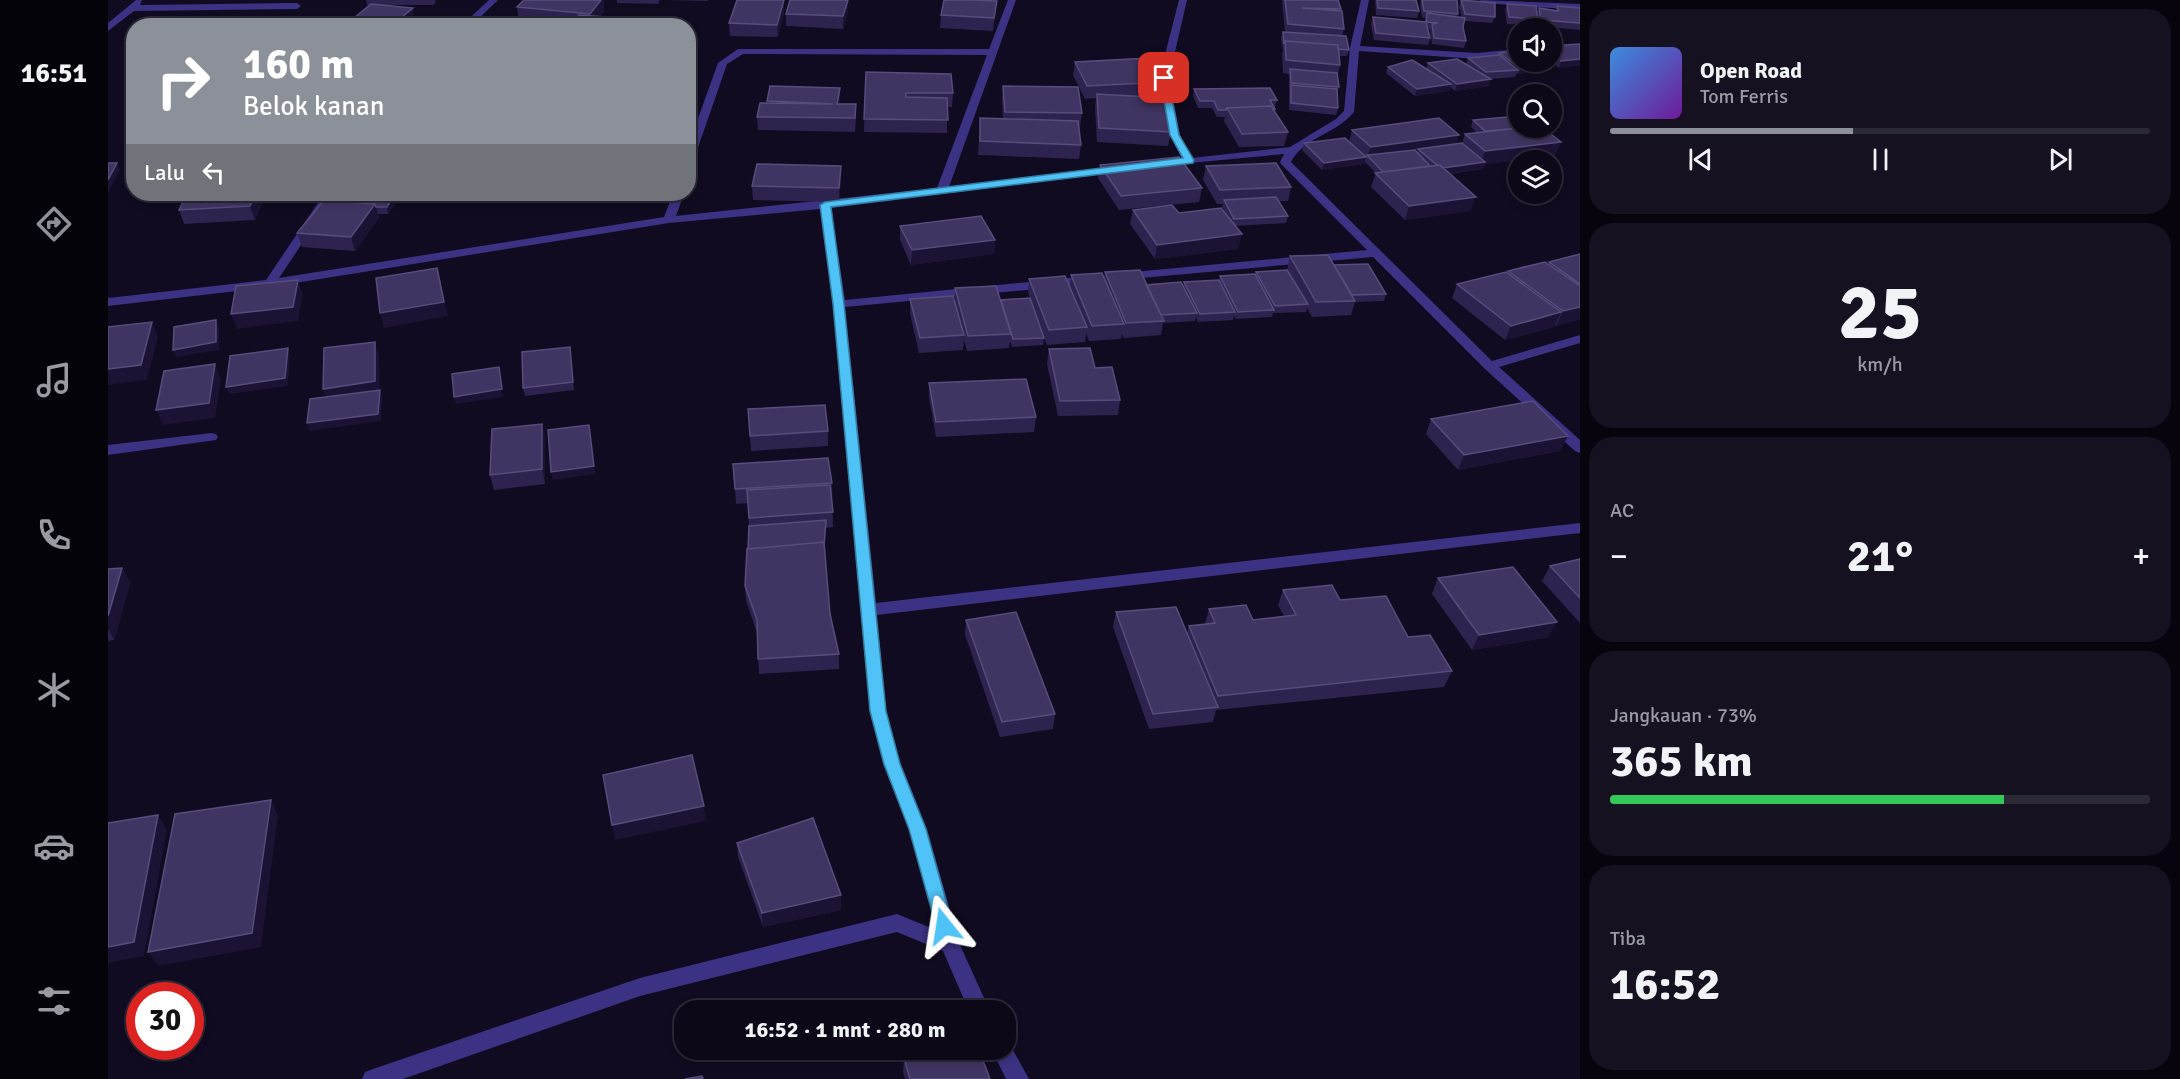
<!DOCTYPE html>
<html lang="id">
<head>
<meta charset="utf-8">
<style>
	:root { --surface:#0c0818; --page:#151121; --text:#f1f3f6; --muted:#9a9aa2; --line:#2c2937; --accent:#8c9099 }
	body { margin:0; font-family:Signika,sans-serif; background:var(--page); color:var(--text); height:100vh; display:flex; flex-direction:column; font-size:22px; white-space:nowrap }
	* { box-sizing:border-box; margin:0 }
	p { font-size:20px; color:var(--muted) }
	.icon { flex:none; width:33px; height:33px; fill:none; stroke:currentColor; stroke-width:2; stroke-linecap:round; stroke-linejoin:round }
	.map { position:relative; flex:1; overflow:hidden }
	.panel { display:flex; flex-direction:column; gap:9px; padding:9px; background:#07040d; width:600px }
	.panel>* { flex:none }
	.guide { position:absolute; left:18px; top:18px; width:570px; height:183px; border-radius:24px; box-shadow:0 3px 9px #0003,0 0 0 2px var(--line); background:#8c9099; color:#fff; overflow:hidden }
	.buttons { position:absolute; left:1400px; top:18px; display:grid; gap:12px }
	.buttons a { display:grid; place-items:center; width:54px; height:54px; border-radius:50%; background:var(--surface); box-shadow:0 3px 9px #0003,0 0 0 2px var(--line); font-size:30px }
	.speed { position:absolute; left:18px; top:982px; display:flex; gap:12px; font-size:30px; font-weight:700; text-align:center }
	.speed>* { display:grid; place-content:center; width:78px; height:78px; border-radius:50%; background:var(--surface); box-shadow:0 3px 9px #0003,0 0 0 2px var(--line); line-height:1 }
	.speed .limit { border:9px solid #d22; background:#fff; color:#111 }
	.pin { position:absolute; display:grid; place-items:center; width:51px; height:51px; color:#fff; margin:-26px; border-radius:12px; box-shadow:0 3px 9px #0006 }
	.me { position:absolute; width:66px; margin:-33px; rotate:345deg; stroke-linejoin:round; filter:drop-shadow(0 0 4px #0008) }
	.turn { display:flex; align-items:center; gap:21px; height:126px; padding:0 18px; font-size:27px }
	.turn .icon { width:78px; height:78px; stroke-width:2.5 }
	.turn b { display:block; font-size:42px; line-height:51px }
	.then { display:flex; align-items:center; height:57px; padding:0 18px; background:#0003; gap:12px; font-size:22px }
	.big { font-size:45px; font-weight:800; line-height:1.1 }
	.panel .card { flex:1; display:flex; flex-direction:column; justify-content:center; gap:9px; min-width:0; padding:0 21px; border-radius:24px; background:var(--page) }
	.panel .dial { align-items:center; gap:0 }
	.dial b { font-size:78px; line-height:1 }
	.song { display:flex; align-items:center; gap:18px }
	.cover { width:72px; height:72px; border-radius:9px; background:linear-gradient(135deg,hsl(210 70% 55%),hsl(280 70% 35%)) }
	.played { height:6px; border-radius:3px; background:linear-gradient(90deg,var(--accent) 45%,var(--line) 45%) }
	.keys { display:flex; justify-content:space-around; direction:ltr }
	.heat { display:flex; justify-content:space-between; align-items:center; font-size:33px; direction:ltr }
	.charge { height:9px; border-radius:4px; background:linear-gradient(90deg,#34c759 73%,var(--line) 0) }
	.trip { position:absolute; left:566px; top:1000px; width:342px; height:60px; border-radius:24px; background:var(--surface); box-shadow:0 3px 9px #0003,0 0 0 2px var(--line); font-weight:800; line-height:60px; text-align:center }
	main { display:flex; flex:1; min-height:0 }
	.dock { display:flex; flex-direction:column; width:108px; justify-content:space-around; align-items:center; background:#05030a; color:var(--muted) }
	.dock .icon { width:42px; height:42px }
	.dock .selected { color:var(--accent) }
	.dock b { font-size:27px; color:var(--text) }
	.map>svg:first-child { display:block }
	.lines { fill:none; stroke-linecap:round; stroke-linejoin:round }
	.minor { fill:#3b3283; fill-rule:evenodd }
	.wall { fill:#2e234f }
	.shaded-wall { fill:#1b1234 }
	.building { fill:#403562; stroke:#574c7b; stroke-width:1.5 }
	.route { fill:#4fc3f7; stroke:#337fa1; stroke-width:1.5 }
</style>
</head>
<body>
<main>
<nav class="dock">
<b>16:51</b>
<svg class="icon selected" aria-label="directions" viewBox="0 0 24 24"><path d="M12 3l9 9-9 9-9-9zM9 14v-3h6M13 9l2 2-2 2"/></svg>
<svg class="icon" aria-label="music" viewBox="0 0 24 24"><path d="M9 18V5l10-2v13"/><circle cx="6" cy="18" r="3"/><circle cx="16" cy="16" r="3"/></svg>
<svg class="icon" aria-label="phone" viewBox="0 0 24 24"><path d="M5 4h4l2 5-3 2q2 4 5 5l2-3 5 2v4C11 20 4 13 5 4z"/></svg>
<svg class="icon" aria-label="climate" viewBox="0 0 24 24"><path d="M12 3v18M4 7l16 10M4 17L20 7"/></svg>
<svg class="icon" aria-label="car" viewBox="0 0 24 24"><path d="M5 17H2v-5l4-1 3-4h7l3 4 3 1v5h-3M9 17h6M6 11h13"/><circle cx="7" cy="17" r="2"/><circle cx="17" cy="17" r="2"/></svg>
<svg class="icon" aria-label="filters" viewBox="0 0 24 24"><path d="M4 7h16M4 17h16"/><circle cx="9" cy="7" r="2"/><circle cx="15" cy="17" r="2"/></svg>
</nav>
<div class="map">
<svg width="1472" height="1079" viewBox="0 0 1472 1079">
	<rect width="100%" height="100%" fill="#100b20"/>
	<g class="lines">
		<!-- minor -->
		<path class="minor" d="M28 0H34L32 5 189 3 193 6 189 9 26 11 0 31V23Z
			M381 0H390L363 26H353Z
			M900 0H908L841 187 1010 166 1015 169 1010 172 723 208 737 300 983 276 989 280 983 284 737 307 768 603 1472 523V533L769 615 778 711 793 764 819 829 852 945 882 1011H861L835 951 789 932 532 996 295 1079H254L257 1072 265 1069 532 978 789 914 828 930 801 829 775 764 762 711 725 304 712 209 561 223 162 287 0 306V298L158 280 216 194H227L171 278 556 217 565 194H576L568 216 829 188 879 55 635 54 619 64 585 162 580 165V146L610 63 630 49H881Z
			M1071 0H1079L1061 78 1072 135 1084 158 1182 147 1228 119 1236 111 1242 48 1253 0H1261L1252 46 1369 53 1410 49V55L1369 59 1251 51 1246 112C1227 135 1196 137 1183 162L1384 361 1472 335V343L1391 367 1472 440V453L1467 451 1377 369 1265 257 1011 280V274L1015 273 1259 250 1173 164 1172 162 1176 154 1050 166V162L1074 159 1062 135 1051 78Z
			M1372 0 1472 4V10L1376 3Z
			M103 433 108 434 110 437 108 440 0 455V445Z
			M897 1041 901 1043 921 1079H898L884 1050H897Z"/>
	</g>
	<!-- wall -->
	<path class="wall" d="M258 0H328L326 5H273L306 14 293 26H261L248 24 246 18 262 5H259Z
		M495 0 496 11 492 16 551 21V26H463L464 24 411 20 409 7Z
		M509 0H552L550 4 509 3Z
		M556 0H600V1Z
		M676 0V13L670 37 622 36 621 23Z
		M740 0V12L735 29 678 26V14Z
		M1174 0H1230L1233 9 1232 11 1236 29 1234 36 1241 50 1239 56H1231L1232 65 1230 75 1231 87 1229 94 1230 108 1228 115 1181 110V74L1175 73 1174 54 1175 51 1173 38 1175 32H1177Z
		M1267 0H1308L1311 11 1309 18 1268 15Z
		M1313 0H1349L1350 14 1349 17 1354 18 1351 7 1353 0 1387 17 1384 23 1357 21 1355 27 1358 41 1356 48 1324 44 1322 29H1319L1322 38 1320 45 1266 40 1263 24 1265 17 1317 22 1318 18 1314 17 1312 4Z
		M889 1 885 31 832 28 833 15Z
		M1399 4 1429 14 1431 8 1448 10 1449 6 1472 8V30L1430 26V20L1428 25 1399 24 1397 10Z
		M1472 44 1451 68 1443 61V46Z
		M1391 53 1445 63 1443 70 1410 74 1409 73 1407 77 1382 79 1381 86 1347 91 1342 87 1341 91 1307 96 1278 73 1280 67 1318 69 1320 63 1358 64 1360 58 1390 55Z
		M967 62 1055 82 1053 95 1033 96 1063 132 1060 146 989 142 987 107 988 98 977 99 965 75Z
		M758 72 845 93 844 107H839V133L756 132Z
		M895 86 974 113 972 127H971L973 145 971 159 870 155 872 118 895 119 894 99Z
		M1086 89 1169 100 1167 107H1166L1167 109V112L1180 132 1176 146 1131 147 1116 121 1117 117H1109L1104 108H1090L1085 96Z
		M659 101H732L731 104 748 118 747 132 650 130 649 117 659 103Z
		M1365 120 1447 156 1377 164 1375 169 1342 174 1363 211 1297 220 1263 187 1268 173 1257 162V159L1256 164 1214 170 1194 150 1196 143 1241 142 1244 130 1351 135 1348 144 1354 143 1357 134 1368 132 1363 127Z
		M992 165 1094 188 1091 202 1011 210 990 178Z
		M1098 166 1183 187 1180 201H1171L1180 216 1178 223 1127 226 1130 249 1047 259 1022 224 1025 210 1120 217 1114 207 1115 204H1109L1095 180Z
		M733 180 731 202 645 200 644 186Z
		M228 194H289L287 195 289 202 280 214H270L271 218 247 251 194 247 189 233 223 201Z
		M157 195 147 220 76 224 71 210Z
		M792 226 887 240 886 254 803 265 792 240Z
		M1472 254V319L1448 326 1447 325 1446 327 1397 340 1344 298 1349 284 1400 273V271L1440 264 1441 262Z
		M1182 256 1226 265 1278 294 1276 301 1247 302 1243 315 1204 317 1199 308 1198 312 1165 313 1164 317 1128 319 1126 316 1125 320 1090 322 1088 317 1087 321 1055 323 1053 335 1016 338 1014 334 1013 339 981 341 978 333 977 342 939 345 924 306 936 338 935 345 904 347 902 340 901 348 859 351 856 340 855 350 811 353 802 314V299L847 301V288L893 301 922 298 920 293 921 279 962 286 963 275 996 278 997 272 1038 285 1075 287 1076 282 1111 280 1112 276 1147 274 1148 272 1179 270Z
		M462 347 466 390 417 396 415 388Z
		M941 349 987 368 1012 400 1010 415 950 416 939 364Z
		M821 383 928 417 926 432 828 437 821 398Z
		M640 409 720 431V446L643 451Z
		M1323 419 1460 436 1452 451 1350 470 1318 434Z
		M434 424 437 439V484L386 490 382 475Z
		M724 483 725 527 718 528 716 550 722 614 731 654V669L651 674 649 633 638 601 637 586 641 526 640 503 628 504 627 489Z
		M1472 559V623L1434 581 1442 566Z
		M14 568 22 583 6 640 0 641V569Z
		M1330 578 1441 637 1364 650 1324 594Z
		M1175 590 1232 600 1300 637 1344 671 1336 687 1108 710 1105 722 1041 729 1005 627 1008 612 1079 633 1081 626 1097 624 1101 609 1145 620 1176 616 1170 605Z
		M858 620 947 714 945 729 892 737 857 635Z
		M629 843 733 895V910L655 927 630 857Z
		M796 1058 882 1079H797L795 1072Z"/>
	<!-- shaded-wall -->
	<path class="shaded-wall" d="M493 0H495L496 11 484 26 482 14Z
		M676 0V13L670 37 669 25Z
		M740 0V12L735 29V16Z
		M305 8 306 14 293 26H289L288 22Z
		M1472 59V66L1451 68 1453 61Z
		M1445 63 1443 70 1410 74 1412 68Z
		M1383 79 1381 86 1347 91 1349 84Z
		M1343 84 1341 91 1307 96 1309 89Z
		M732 88V101L729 117V104Z
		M1351 135 1347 148 1310 149 1309 153 1260 155 1263 147Z
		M1453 142 1447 156 1377 164 1375 169 1330 175 1332 168 1373 163 1377 151Z
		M1258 157 1256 164 1214 170 1216 163Z
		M9 163 12 170 0 193V180Z
		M733 166V180L731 202V188Z
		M148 194H157V195L147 220 142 206Z
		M285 194H289L287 195 289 202 280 214 279 207 286 196Z
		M1368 197 1363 211 1297 220 1301 206Z
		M267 204 271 218 247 251 243 237Z
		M1134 234 1130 249 1047 259 1049 245Z
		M887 240 886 254 803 265 804 250Z
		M329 268 340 316 276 328 272 313Z
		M190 280 195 294 190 321 129 329 123 314Z
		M1472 307V319L1448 326 1455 311Z
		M1453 312 1446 327 1397 340 1403 326Z
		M108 320 111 327V350L68 357 65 350Z
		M44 322 50 337 39 380 0 385V369Z
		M267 342 271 356 272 391 274 398 273 421 202 431 199 423 220 404 215 389Z
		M180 348 182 356 180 386 122 394 118 387Z
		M107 364 113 379 107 418 55 425 48 410Z
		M391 367 395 397 348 404 346 397Z
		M434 424 437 439V484L434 469Z
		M482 433 487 474 445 480 443 472Z
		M1460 436 1452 451 1350 470 1356 455Z
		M14 568 22 583 6 640 0 629V616Z
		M1449 622 1441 637 1364 650 1371 635Z
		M163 800 170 815 153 947 50 966 40 952Z
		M596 806 598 821 507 840 504 825Z
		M50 815 59 830 36 956 0 963V947Z
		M733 895V910L655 927 654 913Z"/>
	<!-- building -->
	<path class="building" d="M416 0H493L482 14 409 7Z
		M629 0H676L669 25 621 23Z
		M682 0H740L735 16 678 14Z
		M836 0H864L889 1 886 18 833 15Z
		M1177 0H1230L1233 9 1194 8 1234 11 1236 29 1180 24Z
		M1269 0H1308L1311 11 1270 8Z
		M1314 0H1349L1350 14 1316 11Z
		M1353 0 1387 3V17L1357 14Z
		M263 4 305 8 288 22 246 18Z
		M1399 4 1428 6 1430 19 1401 17Z
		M1449 6 1472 8V23L1433 20 1431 8 1450 11Z
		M1319 13 1357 18 1355 27 1358 41 1326 38 1324 24 1330 23 1318 22Z
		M471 15 551 21 548 26H463Z
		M1265 17 1318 22 1322 38 1268 33Z
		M1175 32 1238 36 1241 50 1230 49V45L1177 41 1176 44Z
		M1177 41 1230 45 1232 65 1178 60Z
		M1472 44V59L1453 61 1443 52V46Z
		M1410 51V62H1442L1445 63 1412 68 1391 53Z
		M1391 55 1410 70 1378 72 1360 58Z
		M1041 58 1055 82 979 86 967 62Z
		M1349 59 1383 79 1349 84 1320 63Z
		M1304 60 1343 84 1309 89 1280 67Z
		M1182 69 1229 73 1231 87 1183 83Z
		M758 72 843 74 845 93H798V97L839 98 840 120 756 119Z
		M1183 85 1229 89 1230 108 1183 103Z
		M662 86 732 88 729 104H748L747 118 649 117 652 103 725 104 659 101Z
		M895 86 970 87 974 113 897 112Z
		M1162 88 1169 100H1162L1167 109H1165L1163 106 1119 108 1118 110H1110L1106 101H1092L1086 89Z
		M989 94 1058 98 1063 132 991 128Z
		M1163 106 1180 132 1134 134 1119 108Z
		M1410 116V128H1412L1377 131 1365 120Z
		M872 118 970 121 973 145 872 141Z
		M1331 118 1351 135 1263 147 1244 130Z
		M1412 128H1435L1453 142 1377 151 1357 134Z
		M1237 138 1258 157 1216 163 1196 143Z
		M1354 143 1377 162 1335 168 1332 165H1329L1310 149Z
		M1307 150 1322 166 1275 172 1259 155Z
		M1071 157 1094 188 1013 196 992 165Z
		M0 163H9L0 180Z
		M1168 163 1183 187 1112 190 1098 166Z
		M649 164 733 166 731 188 644 186Z
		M1332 165 1368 197 1301 206 1267 173Z
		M79 194H148L142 206 71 210Z
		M228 194H287L279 207H268L267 204 223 201Z
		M1168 197 1180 216 1126 219 1116 200Z
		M216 200 267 204 243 237 189 233Z
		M1064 205 1071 213 1113 208 1134 234 1049 245 1025 210Z
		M873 216 887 240 804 250 792 226Z
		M1472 254V284L1441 262Z
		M1220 255 1247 301 1208 302 1182 256Z
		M1437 262 1472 286V307L1455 311 1400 271Z
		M1260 264 1278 294 1244 295 1226 265Z
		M329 268 336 302 272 313 268 278Z
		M1032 270 1056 321 1018 323 997 272Z
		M1179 270 1200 304 1167 306 1148 272Z
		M1398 272 1453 312 1403 326 1349 284Z
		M994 273 1016 324 984 326 963 275Z
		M1147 274 1166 310 1130 312 1112 276Z
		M957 276 979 327 941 330 921 279Z
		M190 280 185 307 123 314 128 286Z
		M1111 280 1127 312 1092 314 1076 282Z
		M1073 282 1089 313 1053 315 1038 285Z
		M888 286 903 334 860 336 847 288Z
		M845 296 856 335 812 338 802 299Z
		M922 298 936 338 905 339 893 300Z
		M108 320V342L65 350 66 327Z
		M44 322 33 365 0 369V327Z
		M267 342V381L215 389 216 348Z
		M462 347 465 382 415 388 414 352Z
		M180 348 177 378 118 387 122 356Z
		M982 348 987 368 1004 367 1012 400 952 401 941 349Z
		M107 364 101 403 48 410 56 371Z
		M391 367 394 389 346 397 344 374Z
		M918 379 928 417 828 422 821 383Z
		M272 390 270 414 199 423 202 399Z
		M1425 401 1460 436 1356 455 1323 419Z
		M717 405 720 431 642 436 640 409Z
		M434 424V469L382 475 384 429Z
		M481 425 486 466 443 472 440 430Z
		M720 458 724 483 627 489 625 464Z
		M722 485 725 512 641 518 639 490Z
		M718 520 716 546V542L640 549 641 526Z
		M716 542 722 614 731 654 650 659 649 620 637 586 639 549Z
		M1472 559V598L1442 566Z
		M1405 567 1449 622 1371 635 1330 578Z
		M14 568 0 616V569Z
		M1224 585 1232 600 1278 596 1300 637 1322 635 1344 671 1110 696 1081 626 1107 623 1101 609 1138 605 1145 620 1188 615 1175 590Z
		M1068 607 1110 707 1045 714 1008 612Z
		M908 612 947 714 894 722 858 620Z
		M584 755 596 806 504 825 495 775Z
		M163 800 144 933 40 952 67 814Z
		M50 815 26 942 0 947V823Z
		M705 818 733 895 654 913 629 843Z
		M827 1050H871L882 1079H802L796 1058Z
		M594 1076 595 1079H577Z"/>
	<!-- route -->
	<path class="route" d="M1056 75 1060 78 1071 135 1086 160 1085 163 723 207 736 304 778 711 792 764 818 829 845 926 843 932 836 934 830 932 828 926 801 829 776 764 762 711 725 304 712 205 717 202 1075 158 1062 135 1052 78Z"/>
</svg>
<div class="buttons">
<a><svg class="icon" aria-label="sound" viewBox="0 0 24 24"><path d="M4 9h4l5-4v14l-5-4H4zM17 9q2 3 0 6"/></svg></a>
<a><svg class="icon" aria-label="search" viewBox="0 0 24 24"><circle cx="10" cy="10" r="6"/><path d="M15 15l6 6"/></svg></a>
<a><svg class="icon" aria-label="layers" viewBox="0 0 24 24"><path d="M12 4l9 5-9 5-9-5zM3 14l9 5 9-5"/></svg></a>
</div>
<div class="speed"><div class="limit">30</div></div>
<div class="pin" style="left:1056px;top:78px;background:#d93025"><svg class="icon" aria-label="arrive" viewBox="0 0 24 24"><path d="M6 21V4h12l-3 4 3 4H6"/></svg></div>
<svg class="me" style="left:836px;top:926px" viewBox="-20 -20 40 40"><path d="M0-17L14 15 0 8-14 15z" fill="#4fc3f7" stroke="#fff" stroke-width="4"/></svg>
<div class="trip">16:52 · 1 mnt · 280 m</div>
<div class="guide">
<div class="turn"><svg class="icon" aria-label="right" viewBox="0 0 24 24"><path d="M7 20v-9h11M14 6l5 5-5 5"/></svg><div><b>160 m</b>Belok kanan</div></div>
<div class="then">Lalu<svg class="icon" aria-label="left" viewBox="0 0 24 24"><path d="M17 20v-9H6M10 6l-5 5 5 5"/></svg></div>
</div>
</div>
<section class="panel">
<div class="card">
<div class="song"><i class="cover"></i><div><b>Open Road</b><p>Tom Ferris</p></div></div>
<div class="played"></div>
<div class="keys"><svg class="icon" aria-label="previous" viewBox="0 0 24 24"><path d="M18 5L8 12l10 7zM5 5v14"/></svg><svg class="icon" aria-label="pause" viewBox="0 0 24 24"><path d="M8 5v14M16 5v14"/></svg><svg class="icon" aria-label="next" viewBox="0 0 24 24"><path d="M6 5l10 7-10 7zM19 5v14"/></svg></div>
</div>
<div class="card dial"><b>25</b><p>km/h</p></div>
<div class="card"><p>AC</p>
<div class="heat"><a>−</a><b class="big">21°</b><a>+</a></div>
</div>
<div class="card"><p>Jangkauan · 73%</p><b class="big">365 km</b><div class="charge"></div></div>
<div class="card"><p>Tiba</p><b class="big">16:52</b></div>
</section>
</main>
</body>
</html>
